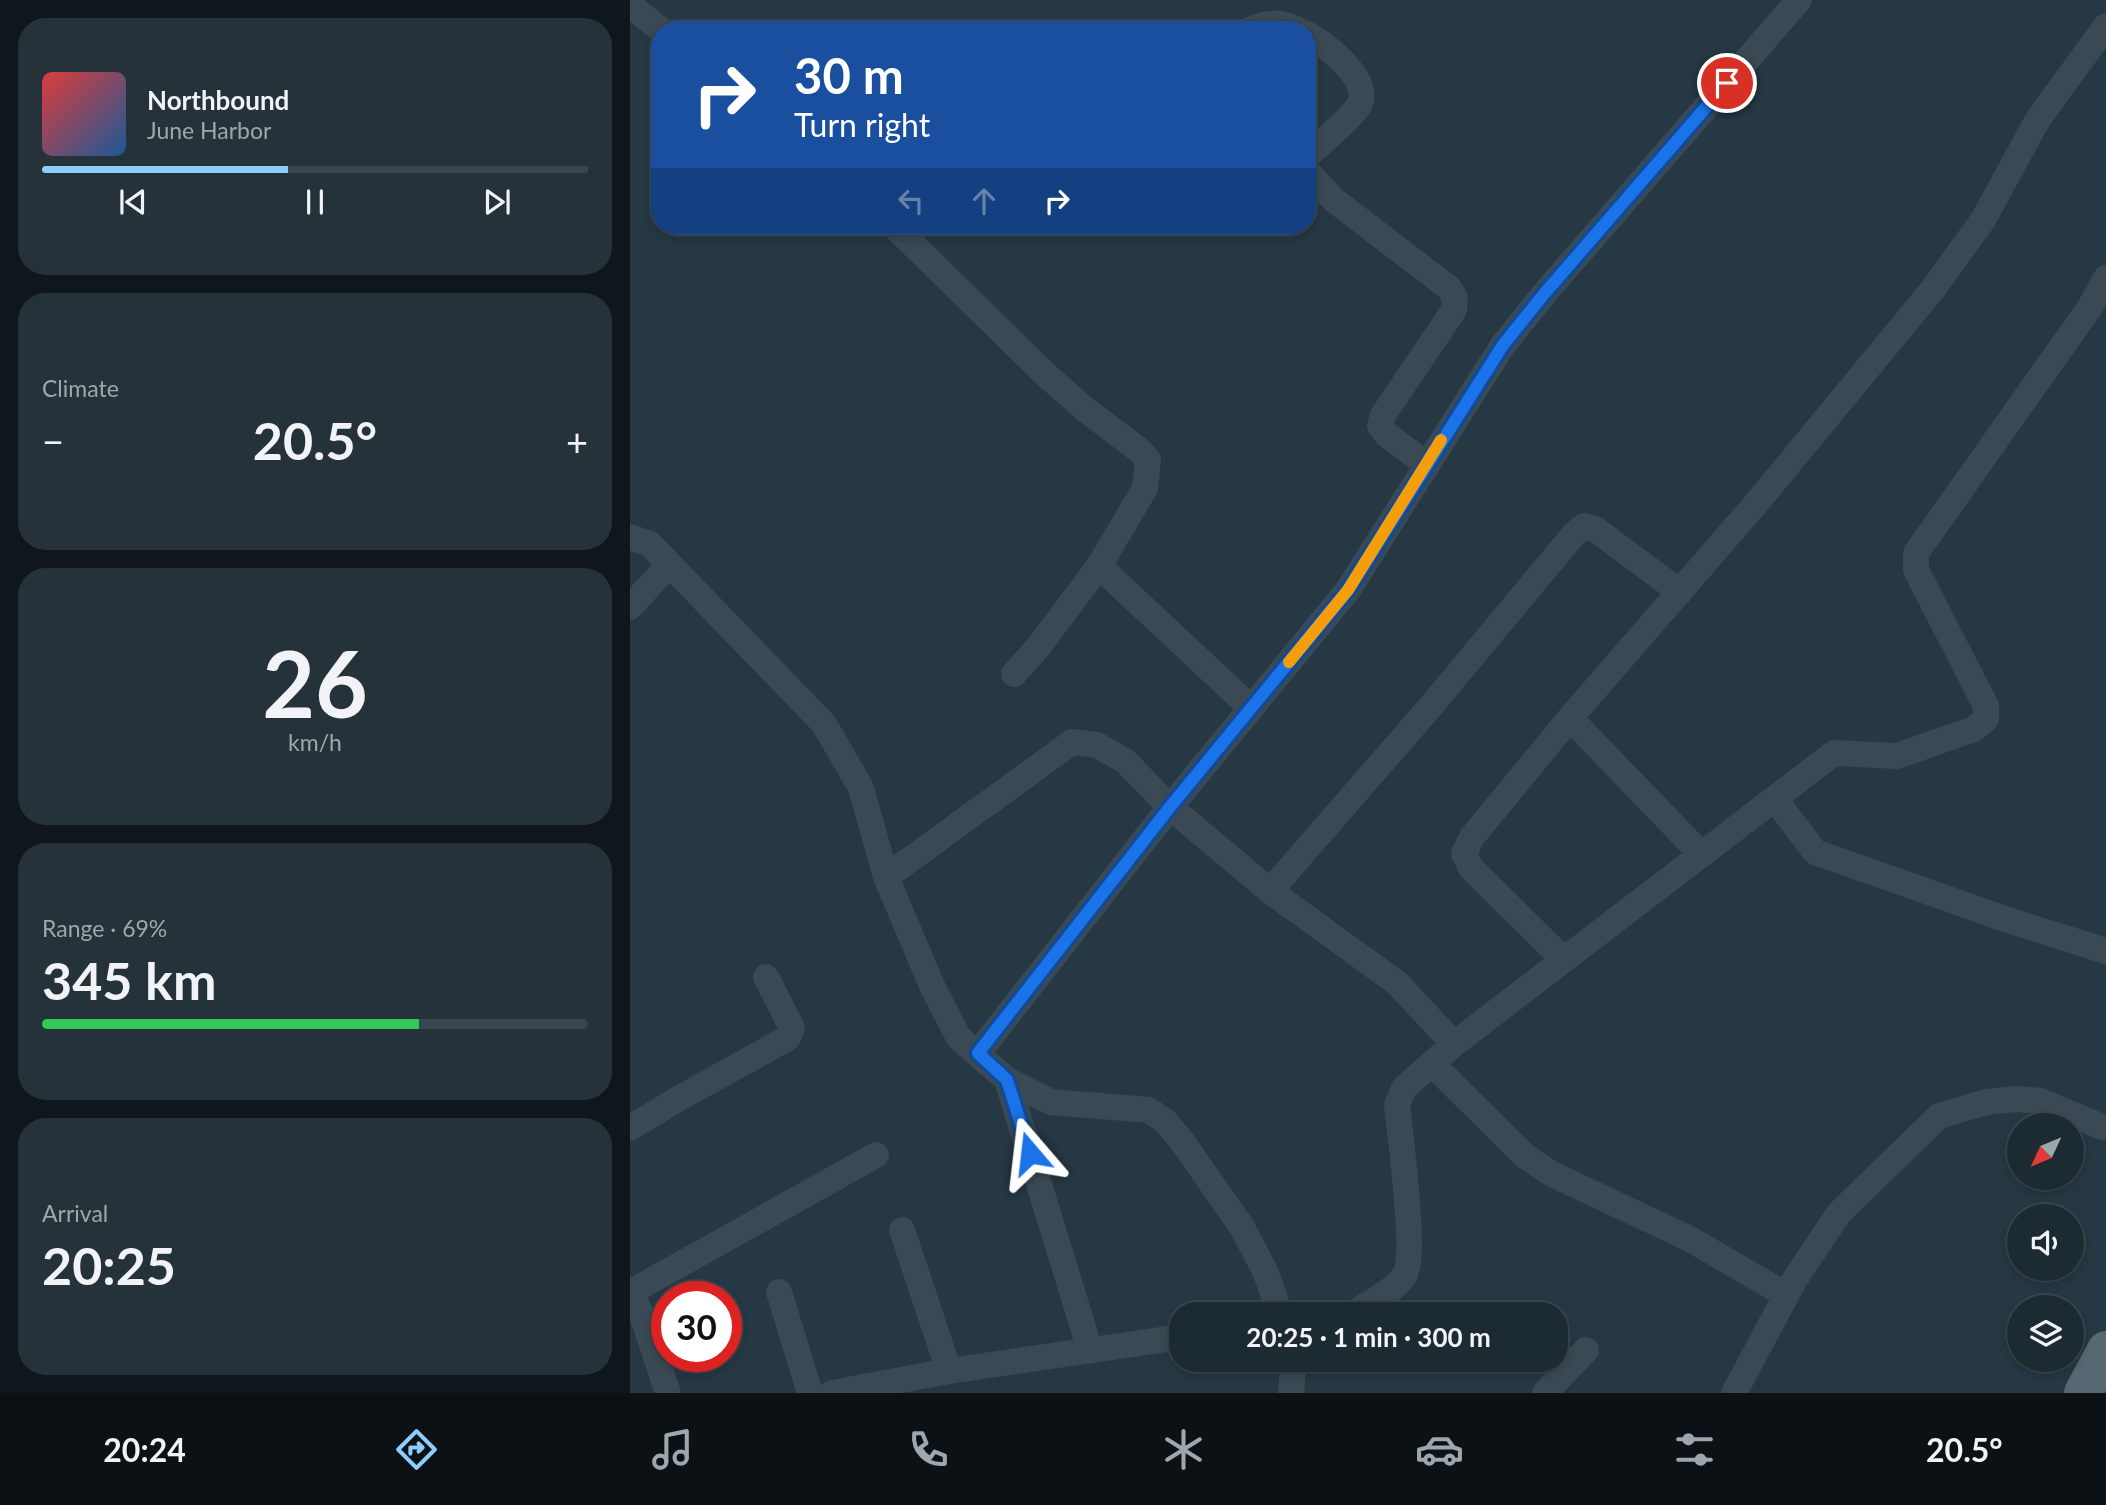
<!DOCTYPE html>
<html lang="en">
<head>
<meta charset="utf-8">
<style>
	:root { --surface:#1c2a32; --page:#25323a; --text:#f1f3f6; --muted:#a0a7ac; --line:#3a464d; --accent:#8dcdfc }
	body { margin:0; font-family:Lato,sans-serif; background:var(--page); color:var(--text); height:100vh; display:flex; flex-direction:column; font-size:26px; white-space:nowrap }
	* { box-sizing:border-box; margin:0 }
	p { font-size:23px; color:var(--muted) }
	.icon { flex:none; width:38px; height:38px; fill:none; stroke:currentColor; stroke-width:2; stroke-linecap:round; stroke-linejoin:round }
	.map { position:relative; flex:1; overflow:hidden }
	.panel { display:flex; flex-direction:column; gap:18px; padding:18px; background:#0f171c; width:630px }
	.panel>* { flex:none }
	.hud { position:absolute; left:21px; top:21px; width:665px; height:214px; border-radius:28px; box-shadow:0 4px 10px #0003,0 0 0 2px var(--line); background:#1a4fa0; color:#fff; overflow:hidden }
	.needle { width:46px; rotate:226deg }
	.controls { position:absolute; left:1377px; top:1113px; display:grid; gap:14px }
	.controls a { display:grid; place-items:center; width:77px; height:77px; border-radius:50%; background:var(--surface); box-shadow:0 4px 10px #0003,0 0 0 2px var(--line); font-size:35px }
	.speed { position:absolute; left:21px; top:1281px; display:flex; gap:14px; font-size:35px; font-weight:700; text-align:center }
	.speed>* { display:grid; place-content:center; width:91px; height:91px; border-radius:50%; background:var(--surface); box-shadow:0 4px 10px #0003,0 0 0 2px var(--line); line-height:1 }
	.speed .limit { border:10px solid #d22; background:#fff; color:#111 }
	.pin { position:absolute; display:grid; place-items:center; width:60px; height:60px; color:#fff; margin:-30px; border:4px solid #fff; border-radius:50%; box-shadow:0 2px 7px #0007 }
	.me { position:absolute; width:77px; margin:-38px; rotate:343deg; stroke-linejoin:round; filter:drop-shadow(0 0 5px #0008) }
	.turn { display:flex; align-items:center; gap:24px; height:147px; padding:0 28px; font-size:32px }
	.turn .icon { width:91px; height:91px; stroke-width:2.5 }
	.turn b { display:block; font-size:49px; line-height:60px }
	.lanes { display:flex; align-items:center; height:66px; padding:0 28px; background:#0003; justify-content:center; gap:35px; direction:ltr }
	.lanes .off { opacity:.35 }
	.big { font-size:52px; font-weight:700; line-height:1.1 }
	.panel .card { flex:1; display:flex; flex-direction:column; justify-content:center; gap:10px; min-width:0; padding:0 24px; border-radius:28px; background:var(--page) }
	.panel .dial { align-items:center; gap:0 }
	.dial b { font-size:91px; line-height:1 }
	.song { display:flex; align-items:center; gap:21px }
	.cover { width:84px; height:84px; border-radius:10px; background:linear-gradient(135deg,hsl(0 70% 55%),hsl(210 70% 35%)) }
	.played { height:7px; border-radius:4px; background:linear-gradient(90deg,var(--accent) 45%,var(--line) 45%) }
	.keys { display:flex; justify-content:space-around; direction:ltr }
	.heat { display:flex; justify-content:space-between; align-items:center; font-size:38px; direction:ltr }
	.charge { height:10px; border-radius:5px; background:linear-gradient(90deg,#34c759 69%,var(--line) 0) }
	.trip { position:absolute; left:539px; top:1302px; width:399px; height:70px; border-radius:28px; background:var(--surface); box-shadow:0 4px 10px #0003,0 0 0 2px var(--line); font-weight:700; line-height:70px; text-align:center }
	.dock { display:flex; height:112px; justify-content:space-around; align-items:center; background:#0b1114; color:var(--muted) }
	.dock .icon { width:49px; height:49px }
	.dock .on { color:var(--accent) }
	.dock b { font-size:32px; color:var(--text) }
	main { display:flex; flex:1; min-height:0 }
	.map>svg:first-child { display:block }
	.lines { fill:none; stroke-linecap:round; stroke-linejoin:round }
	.minor { stroke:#3a4953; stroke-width:26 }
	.primary { stroke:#586873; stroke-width:38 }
	.route-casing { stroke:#114b97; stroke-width:18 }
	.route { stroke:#1a73e8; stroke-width:12 }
	.slow { stroke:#f59e0b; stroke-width:12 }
</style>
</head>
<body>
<main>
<section class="panel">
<div class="card">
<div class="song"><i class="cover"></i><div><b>Northbound</b><p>June Harbor</p></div></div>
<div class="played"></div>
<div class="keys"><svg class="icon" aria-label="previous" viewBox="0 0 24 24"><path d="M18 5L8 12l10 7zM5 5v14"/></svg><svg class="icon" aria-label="pause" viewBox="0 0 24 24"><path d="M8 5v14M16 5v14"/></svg><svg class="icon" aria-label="next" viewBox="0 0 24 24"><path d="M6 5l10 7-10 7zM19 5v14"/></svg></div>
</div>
<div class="card"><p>Climate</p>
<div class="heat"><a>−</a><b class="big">20.5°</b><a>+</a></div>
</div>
<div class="card dial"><b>26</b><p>km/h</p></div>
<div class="card"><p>Range · 69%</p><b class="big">345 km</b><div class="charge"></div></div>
<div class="card"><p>Arrival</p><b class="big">20:25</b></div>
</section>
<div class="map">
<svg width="1476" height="1393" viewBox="0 0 1476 1393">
	<rect width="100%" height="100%" fill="#253843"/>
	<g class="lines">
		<!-- minor -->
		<path class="minor" d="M0 5 31 30
			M619 30C638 22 650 21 668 30
			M677 34C696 44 745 82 728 107 715 124 693 141 677 156
			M677 171 704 200 819 288 825 298 824 310 753 415 750 426 756 434 796 464
			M264 226 416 375 456 410 509 450 518 460 515 488 469 566 409 646 384 674
			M0 537 20 544 194 724 231 788 256 877 303 988 329 1038 377 1080 421 1102 519 1110 536 1122 551 1140 612 1227 636 1273 650 1314
			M469 566 621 708
			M0 607 39 565
			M940 718 1072 855
			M1145 799 1185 852 1378 920 1476 951
			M256 877 442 742 467 745 495 761 540 807 640 891 767 983 824 1044
			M640 891 801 706 945 533 954 526 965 529 1050 592
			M934 960 841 868 834 853 842 837 940 718 1129 500 1303 289 1353 220 1408 119 1476 26
			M348 1053 540 807 718 590 873 345 914 294 1169 0
			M802 1064 895 1156 922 1174 1060 1239 1156 1295
			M377 1080 460 1350
			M0 1128 46 1100 158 1038 162 1028 136 977
			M272 1230 319 1371
			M0 1290 13 1318 38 1393
			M1 1292 246 1155
			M149 1292 180 1393
			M722 1314C738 1303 762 1293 774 1276 787 1258 770 1134 767 1105L774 1088 824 1044 1204 753 1267 756 1344 729 1356 719V706L1286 570V553L1460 307 1476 278
			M202 1393 319 1371 551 1337
			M661 1393 664 1360
			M915 1393 956 1350
			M1104 1393 1165 1279 1209 1213 1309 1116 1356 1102 1387 1099 1411 1101 1472 1127"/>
		<!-- primary -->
		<path class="primary" d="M1453 1393 1476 1350"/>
	</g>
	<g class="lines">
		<defs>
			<path id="route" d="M400 1153 377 1080 348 1053 540 807 718 590 873 345 914 294 1097 83"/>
		</defs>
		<!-- route casing -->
		<use href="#route" class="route-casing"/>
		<!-- route -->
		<use href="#route" class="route"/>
		<!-- slow -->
		<path class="slow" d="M659 662 718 590 811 440"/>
	</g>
</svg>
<div class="controls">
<a><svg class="needle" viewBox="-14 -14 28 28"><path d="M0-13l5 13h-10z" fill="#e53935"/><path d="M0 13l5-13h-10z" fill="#a0a7ac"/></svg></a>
<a><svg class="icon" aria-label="sound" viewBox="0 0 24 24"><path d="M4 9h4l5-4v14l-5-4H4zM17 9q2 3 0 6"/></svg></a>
<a><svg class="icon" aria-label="layers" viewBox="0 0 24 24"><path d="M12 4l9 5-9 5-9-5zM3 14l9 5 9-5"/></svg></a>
</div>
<div class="speed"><div class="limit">30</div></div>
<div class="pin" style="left:1097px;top:83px;background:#d93025"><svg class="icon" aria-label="arrive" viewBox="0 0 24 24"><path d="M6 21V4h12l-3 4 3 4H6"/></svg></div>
<svg class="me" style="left:400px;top:1153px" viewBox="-20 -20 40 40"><path d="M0-17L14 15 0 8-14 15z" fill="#1a73e8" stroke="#fff" stroke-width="4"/></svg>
<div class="trip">20:25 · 1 min · 300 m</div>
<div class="hud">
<div class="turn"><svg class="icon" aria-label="right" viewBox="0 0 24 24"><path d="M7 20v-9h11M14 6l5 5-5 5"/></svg><div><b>30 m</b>Turn right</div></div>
<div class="lanes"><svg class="icon off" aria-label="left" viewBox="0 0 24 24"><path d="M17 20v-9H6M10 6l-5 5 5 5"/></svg><svg class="icon off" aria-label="ahead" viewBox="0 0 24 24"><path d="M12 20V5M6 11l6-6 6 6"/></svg><svg class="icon" aria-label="right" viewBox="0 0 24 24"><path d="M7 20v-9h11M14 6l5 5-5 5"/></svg></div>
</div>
</div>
</main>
<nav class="dock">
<b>20:24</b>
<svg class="icon on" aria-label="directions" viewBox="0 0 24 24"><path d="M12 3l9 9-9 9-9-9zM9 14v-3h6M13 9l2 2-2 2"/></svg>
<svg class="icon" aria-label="music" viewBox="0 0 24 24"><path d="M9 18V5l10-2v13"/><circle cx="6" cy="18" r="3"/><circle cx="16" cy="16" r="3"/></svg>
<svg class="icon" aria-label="phone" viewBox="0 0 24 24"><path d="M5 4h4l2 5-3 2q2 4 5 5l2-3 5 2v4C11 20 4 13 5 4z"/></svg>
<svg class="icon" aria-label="climate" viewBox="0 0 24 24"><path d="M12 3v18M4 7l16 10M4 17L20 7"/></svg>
<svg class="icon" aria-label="car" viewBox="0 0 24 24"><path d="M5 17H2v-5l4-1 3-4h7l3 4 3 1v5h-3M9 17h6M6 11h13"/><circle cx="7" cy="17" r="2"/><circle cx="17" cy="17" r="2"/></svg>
<svg class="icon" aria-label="filters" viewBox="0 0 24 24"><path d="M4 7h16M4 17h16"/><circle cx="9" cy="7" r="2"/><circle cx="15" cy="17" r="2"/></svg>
<b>20.5°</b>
</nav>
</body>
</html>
